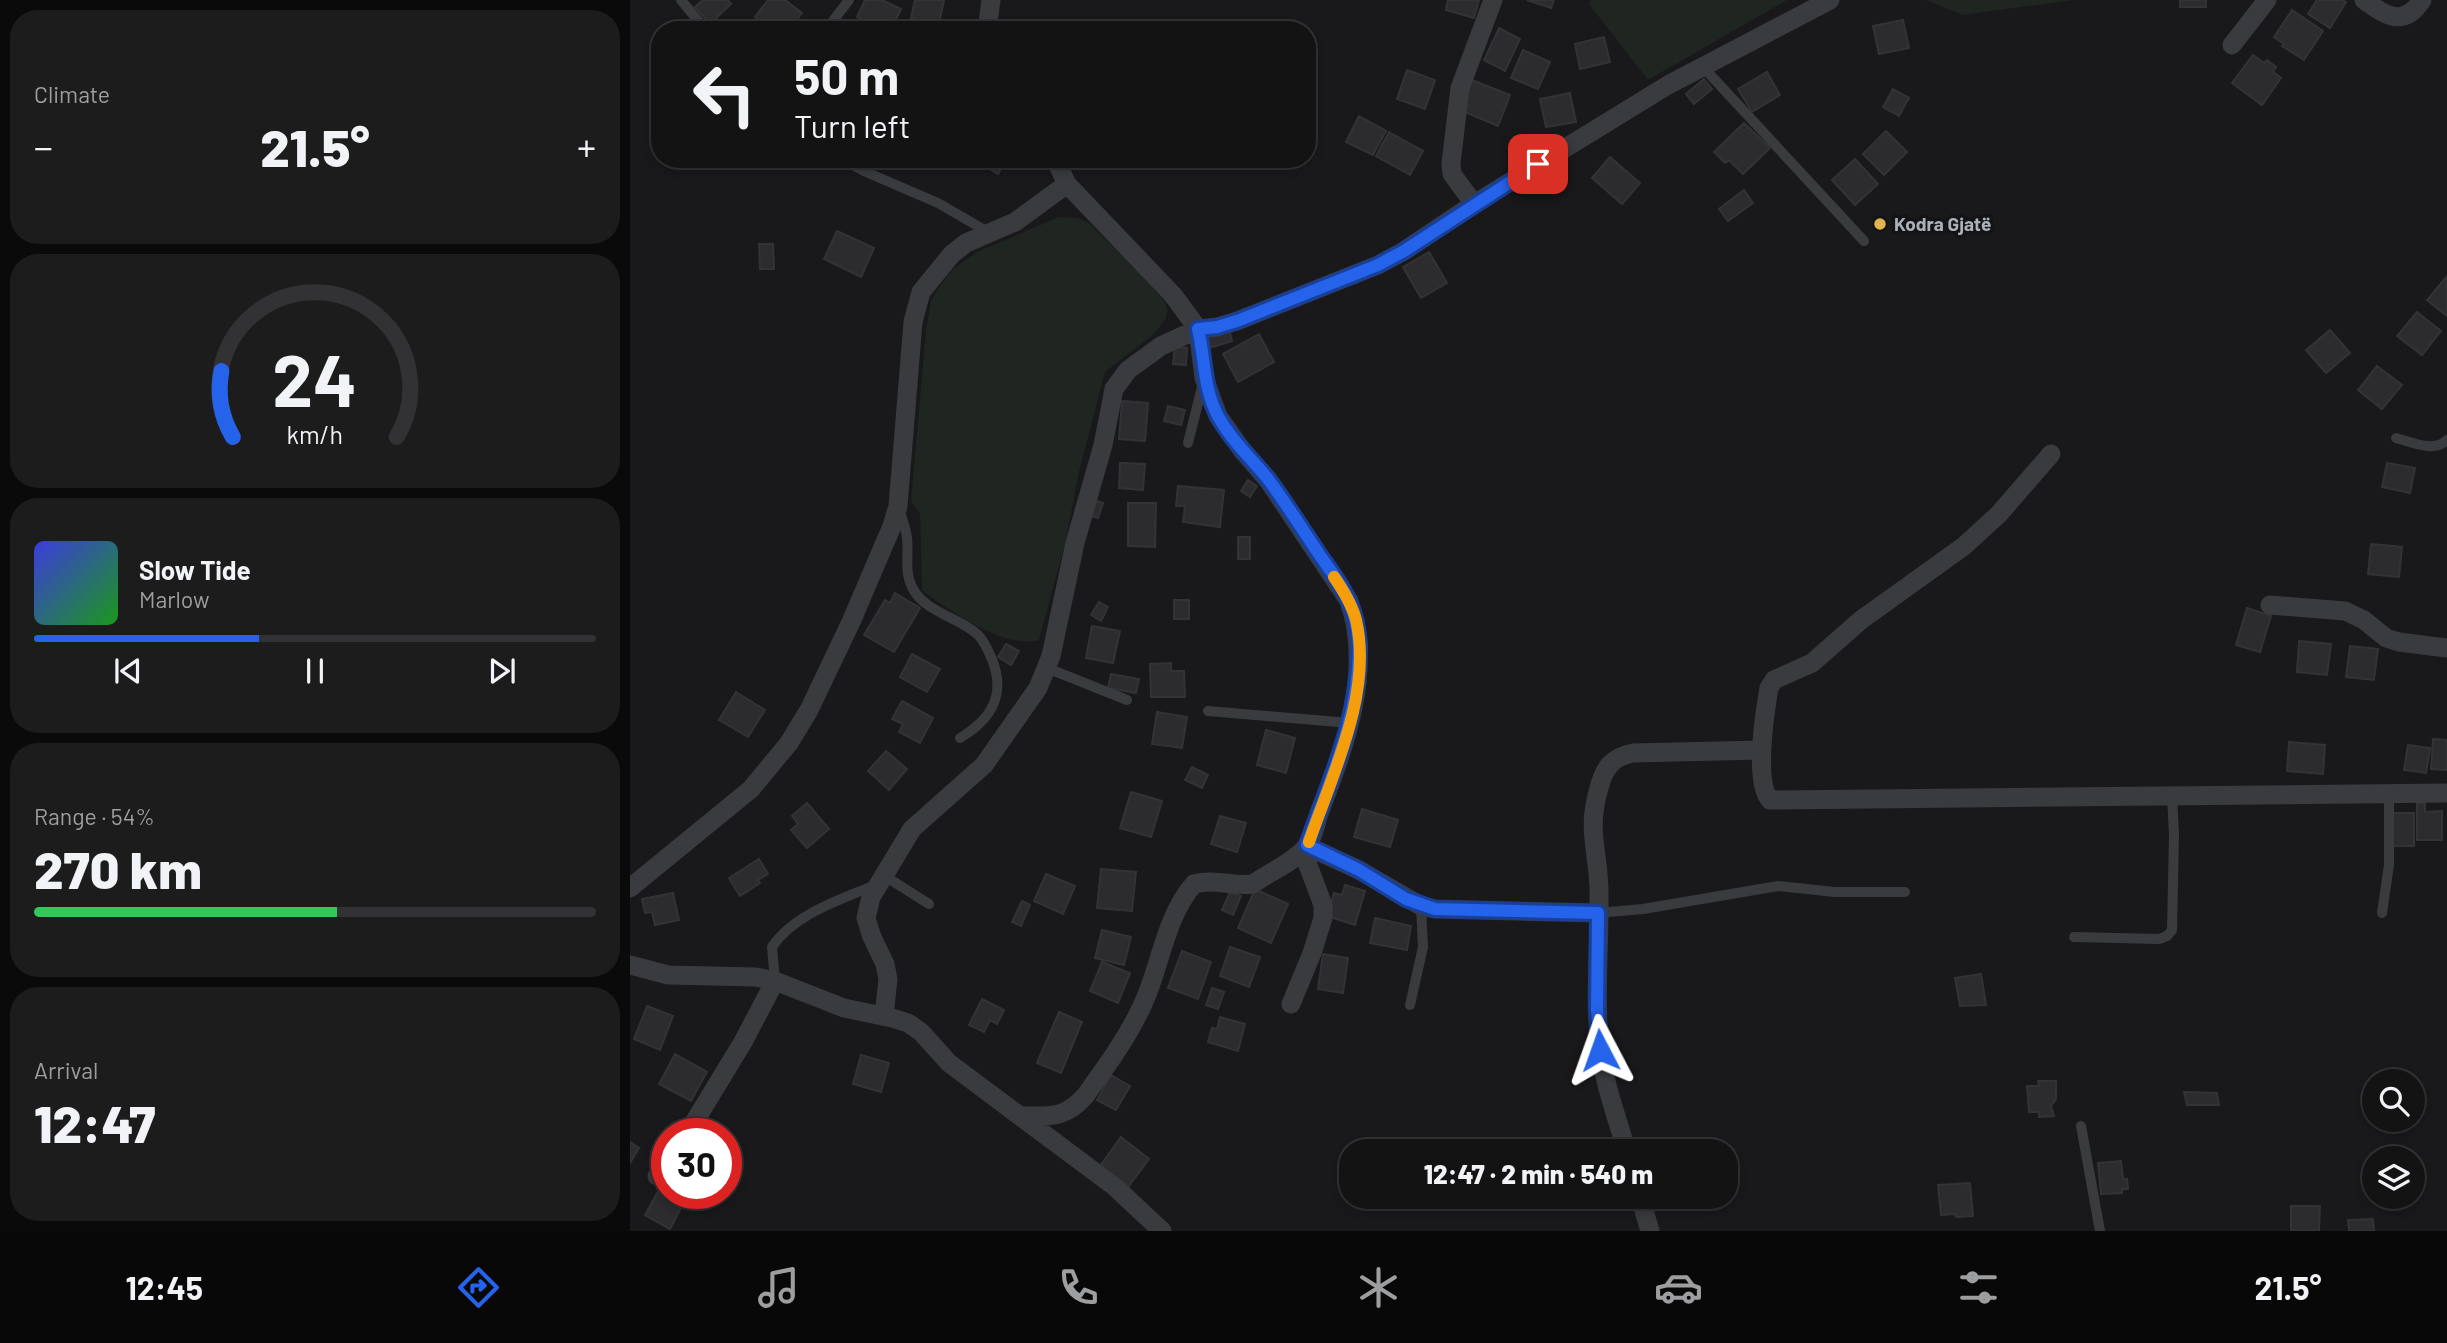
<!DOCTYPE html>
<html lang="en">
<head>
<meta charset="utf-8">
<style>
	:root { --surface:#131314; --page:#1c1c1d; --text:#f1f3f6; --muted:#9d9ea0; --line:#323234; --accent:#2563eb }
	body { margin:0; font-family:Barlow,sans-serif; background:var(--page); color:var(--text); height:100vh; display:flex; flex-direction:column; font-size:26px; white-space:nowrap }
	* { box-sizing:border-box; margin:0 }
	p { font-size:23px; color:var(--muted) }
	.icon { flex:none; width:38px; height:38px; fill:none; stroke:currentColor; stroke-width:2; stroke-linecap:round; stroke-linejoin:round }
	.map { position:relative; flex:1; overflow:hidden }
	.drawer { display:flex; flex-direction:column; gap:10px; padding:10px; background:#0a0a0b; width:630px }
	.drawer>* { flex:none }
	.guide { position:absolute; left:21px; top:21px; width:665px; height:147px; border-radius:28px; box-shadow:0 4px 10px #0003,0 0 0 2px var(--line); background:#131314; color:var(--text); overflow:hidden }
	.controls { position:absolute; left:1732px; top:1069px; display:grid; gap:14px }
	.controls a { display:grid; place-items:center; width:63px; height:63px; border-radius:50%; background:var(--surface); box-shadow:0 4px 10px #0003,0 0 0 2px var(--line); font-size:35px }
	.speed { position:absolute; left:21px; top:1118px; display:flex; gap:14px; font-size:35px; font-weight:700; text-align:center }
	.speed>* { display:grid; place-content:center; width:91px; height:91px; border-radius:50%; background:var(--surface); box-shadow:0 4px 10px #0003,0 0 0 2px var(--line); line-height:1 }
	.speed .limit { border:10px solid #d22; background:#fff; color:#111 }
	.pin { position:absolute; display:grid; place-items:center; width:60px; height:60px; color:#fff; margin:-30px; border-radius:14px; box-shadow:0 4px 10px #0006 }
	.me { position:absolute; width:77px; margin:-38px; rotate:356deg; stroke-linejoin:round; filter:drop-shadow(0 0 5px #0008) }
	.turn { display:flex; align-items:center; gap:24px; height:147px; padding:0 28px; font-size:32px }
	.turn .icon { width:91px; height:91px; stroke-width:2.5 }
	.turn b { display:block; font-size:49px; line-height:60px }
	.big { font-size:52px; font-weight:800; line-height:1.1 }
	.drawer .tile { flex:1; display:flex; flex-direction:column; justify-content:center; gap:10px; min-width:0; padding:0 24px; border-radius:28px; background:var(--page) }
	.drawer .dial { align-items:center; gap:0 }
	.dial svg { height:182px; overflow:visible; fill:none; stroke:var(--line); stroke-width:7; stroke-linecap:round; text-anchor:middle }
	.dial text { fill:var(--text); stroke:none }
	.song { display:flex; align-items:center; gap:21px }
	.cover { width:84px; height:84px; border-radius:10px; background:linear-gradient(135deg,hsl(240 70% 55%),hsl(120 70% 35%)) }
	.played { height:7px; border-radius:4px; background:linear-gradient(90deg,var(--accent) 40%,var(--line) 40%) }
	.keys { display:flex; justify-content:space-around; direction:ltr }
	.heat { display:flex; justify-content:space-between; align-items:center; font-size:38px; direction:ltr }
	.charge { height:10px; border-radius:5px; background:linear-gradient(90deg,#34c759 54%,var(--line) 0) }
	.trip { position:absolute; left:709px; top:1139px; width:399px; height:70px; border-radius:28px; background:var(--surface); box-shadow:0 4px 10px #0003,0 0 0 2px var(--line); font-weight:800; line-height:70px; text-align:center }
	.tab-bar { display:flex; height:112px; justify-content:space-around; align-items:center; background:#080808; color:var(--muted) }
	.tab-bar .icon { width:49px; height:49px }
	.tab-bar .current { color:var(--accent) }
	.tab-bar b { font-size:32px; color:var(--text) }
	main { display:flex; flex:1; min-height:0 }
	.map>svg:first-child { display:block }
	.green { fill:#1f2520 }
	.building { fill:#2c2c2e; stroke:#333336; stroke-width:2 }
	.lines { fill:none; stroke-linecap:round; stroke-linejoin:round }
	.service { stroke:#3a3b3f; stroke-width:10 }
	.minor { stroke:#3a3b3f; stroke-width:19 }
	.route-casing { stroke:#184099; stroke-width:18 }
	.route { stroke:#2563eb; stroke-width:12 }
	.slow { stroke:#f59e0b; stroke-width:12 }
	.poi-dot { fill:#e0b44b; stroke:#141416; stroke-width:2.5 }
	.labels { text-anchor:middle; stroke-width:7; stroke-linejoin:round; paint-order:stroke }
	.poi-label { font-size:19px; font-weight:bold; fill:#acb0b9; stroke:#141416; text-anchor:start }
</style>
</head>
<body>
<main>
<section class="drawer">
<div class="tile"><p>Climate</p>
<div class="heat"><a>−</a><b class="big">21.5°</b><a>+</a></div>
</div>
<div class="tile dial"><svg viewBox="0 0 100 80">
<path d="M14 69A42 42 0 1 1 86 69"/>
<path d="M14 69A42 42 0 0 1 9 40" stroke="#2563eb"/>
<text x="50" y="56" font-size="32" font-weight="700">24</text>
<text x="50" y="72" font-size="11">km/h</text>
</svg></div>
<div class="tile">
<div class="song"><i class="cover"></i><div><b>Slow Tide</b><p>Marlow</p></div></div>
<div class="played"></div>
<div class="keys"><svg class="icon" aria-label="previous" viewBox="0 0 24 24"><path d="M18 5L8 12l10 7zM5 5v14"/></svg><svg class="icon" aria-label="pause" viewBox="0 0 24 24"><path d="M8 5v14M16 5v14"/></svg><svg class="icon" aria-label="next" viewBox="0 0 24 24"><path d="M6 5l10 7-10 7zM19 5v14"/></svg></div>
</div>
<div class="tile"><p>Range · 54%</p><b class="big">270 km</b><div class="charge"></div></div>
<div class="tile"><p>Arrival</p><b class="big">12:47</b></div>
</section>
<div class="map">
<svg width="1817" height="1231" viewBox="0 0 1817 1231">
	<rect width="100%" height="100%" fill="#19191b"/>
	<!-- green -->
	<path class="green" d="M961 0H1157L1018 80 959 4Z
		M1296 0H1444L1332 15Z
		M429 217 447 218 459 223 521 285 534 301 538 310 535 320 524 334 475 372 449 472 435 544 409 640C375 650 318 610 292 590L290 514 281 501 296 330 301 301 309 287 322 270 347 252Z"/>
	<!-- building -->
	<path class="building" d="M73 0H98L101 4 80 24 65 7Z
		M138 0H155L172 13 159 30H143L125 17Z
		M235 0H252L271 9 261 30H255L227 17Z
		M285 0H314L309 24 281 18Z
		M818 0H849L844 18 816 10Z
		M897 0H924L921 8Z
		M1550 0H1576V7H1550Z
		M1687 0H1712L1716 2 1700 28 1678 14Z
		M1662 10 1693 31 1674 60 1652 46 1654 44 1644 37Z
		M1273 20 1279 48 1249 54 1243 26Z
		M869 28 890 39 875 71 854 60Z
		M974 37 980 62 950 69 945 44Z
		M893 50 920 62 908 89 881 78Z
		M1623 55 1634 63 1637 60 1646 67 1643 72 1651 78 1632 105 1602 83Z
		M777 70 805 80 795 109 767 99Z
		M1137 72 1150 95 1122 112 1108 89Z
		M1074 79 1082 89 1064 104 1056 94Z
		M842 80 880 95 868 126 830 110Z
		M1263 89 1279 98 1269 116 1253 107Z
		M940 93 946 122 916 127 910 99Z
		M729 116 756 131 743 155 716 142Z
		M1114 123 1140 148 1113 174 1099 160 1095 163 1084 152Z
		M1256 131 1277 152 1254 175 1233 154Z
		M759 132 793 151 780 175 746 156Z
		M980 157 1010 183 992 204 962 178Z
		M344 159H377L368 174Z
		M1225 159 1248 184 1225 205 1202 180Z
		M1114 190 1123 203 1098 221 1089 209Z
		M207 231 244 248 231 277 194 259Z
		M129 244H143L144 269H130Z
		M799 252 817 283 791 298 773 267Z
		M1817 276V316L1797 300Z
		M1787 312 1811 331 1792 355 1767 336Z
		M599 329 602 341 579 348 576 336Z
		M1700 330 1720 353 1696 373 1676 350Z
		M629 334 644 362 608 382 593 354Z
		M545 347 557 348 556 365 543 364Z
		M1747 366 1772 385 1752 409 1728 390Z
		M492 401 518 403 515 441 489 439Z
		M538 406 555 410 551 425 534 421Z
		M490 463 515 464 513 490 489 488Z
		M1757 463 1785 468 1780 493 1752 487Z
		M618 480 627 486 620 497 611 491Z
		M548 486 594 490 590 527 553 522 555 506H546Z
		M463 500 473 503 468 518 458 515Z
		M498 503H526L525 547 498 546Z
		M608 537H620V559H608Z
		M1741 544 1772 547 1769 577 1738 574Z
		M265 593 290 608 264 652 234 635 255 600 260 603Z
		M544 600H559V619H544Z
		M469 602 478 607 471 621 461 615Z
		M1617 608 1641 616 1630 652 1606 645Z
		M462 626 490 631 483 663 456 658Z
		M1669 641 1701 644 1697 675 1667 672Z
		M376 644 389 651 381 665 368 657Z
		M1720 646 1748 649 1744 680 1716 677Z
		M282 654 310 669 297 692 270 677Z
		M541 663V671H554L555 697H521L520 664Z
		M481 674 509 679 506 693 478 688Z
		M106 692 135 710 118 737 89 720Z
		M272 701 303 718 290 743 269 732 273 724 262 719Z
		M527 712 557 717 552 748 522 744Z
		M636 730 665 738 656 773 627 765Z
		M1803 739 1817 740V770L1801 769Z
		M1659 742 1695 745 1693 774 1657 771Z
		M1778 745 1800 748 1796 773 1774 770Z
		M256 751 277 769 259 790 238 771Z
		M562 767 578 775 572 788 555 780Z
		M501 792 532 801 521 837 490 828Z
		M177 803 199 829 177 848 161 830 168 824 162 816Z
		M1787 803H1795V812L1812 811V840H1787Z
		M732 809 768 820 760 847 724 837Z
		M1760 813H1784V846H1760Z
		M590 816 616 823 607 852 581 844Z
		M129 859 138 874 128 880 130 883 110 896 99 878Z
		M471 869 506 872 502 911 467 908Z
		M416 874 445 886 433 914 404 901Z
		M715 885 735 891 725 925 697 916 704 893 712 895Z
		M625 889 658 904 641 943 608 928Z
		M600 892 611 896 603 915 592 910Z
		M43 893 49 920 25 925 22 912 15 913 12 899Z
		M392 901 400 905 391 926 382 922Z
		M745 918 781 926 777 950 740 943Z
		M472 930 501 937 494 965 465 958Z
		M600 947 630 957 619 987 590 976Z
		M552 951 581 962 568 999 538 988Z
		M693 954 718 958 713 993 688 989Z
		M472 962 500 973 488 1003 460 991Z
		M1351 974 1356 1005 1330 1006 1325 978Z
		M582 988 594 992 588 1009 576 1005Z
		M352 999 374 1010 367 1024 360 1020 354 1032 339 1025Z
		M17 1006 43 1016 30 1050 4 1039Z
		M429 1012 452 1022 431 1073 407 1063Z
		M590 1017 615 1024 608 1051 578 1042 582 1028 587 1029Z
		M45 1054 77 1072 61 1101 29 1084Z
		M231 1055 259 1063 251 1092 223 1084Z
		M481 1075 500 1086 486 1110 467 1100Z
		M1408 1081H1426V1099L1421 1106 1424 1116 1409 1117V1112H1399L1397 1086H1409Z
		M1554 1092 1587 1093 1589 1105H1557Z
		M491 1137 519 1159 498 1187 470 1166Z
		M0 1142 9 1148 0 1163Z
		M1491 1161 1493 1179H1497L1498 1189H1492V1193L1471 1194 1468 1163Z
		M1340 1183 1343 1216 1326 1217 1325 1214 1311 1215 1308 1185Z
		M30 1188 54 1202 40 1229 15 1215Z
		M1661 1206H1690L1689 1231H1661Z
		M1743 1219 1744 1231H1719L1718 1220Z"/>
	<g class="lines">
		<!-- service -->
		<path class="service" d="M51 0 76 30
			M196 30 219 0
			M1073 67 1234 241
			M212 159 236 172 308 203 358 232
			M1766 438C1781 442 1805 453 1817 440
			M558 443 573 383
			M270 512C273 521 276 529 277 538 279 554 274 572 282 587 294 612 328 617 347 634 354 640 357 649 361 657 377 694 362 719 330 738
			M417 668 497 700
			M578 711 720 723
			M253 875 299 904
			M968 913 1013 909 1148 886 1205 892H1275
			M1752 913 1759 865V793
			M1444 937 1529 939 1537 936 1542 930 1544 835 1542 795
			M145 981 142 947C164 914 210 900 245 885
			M780 1005 793 947 791 906
			M1451 1126 1470 1231"/>
		<!-- minor -->
		<path class="minor" d="M1734 0C1755 16 1774 28 1792 0
			M357 30 361 0
			M1602 45 1637 0
			M844 204 822 174 821 163 830 88 863 0
			M1421 454 1369 514 1334 546 1231 620 1182 663 1144 680 1139 688C1135 711 1124 782 1140 800L1817 793
			M1640 605 1715 611 1734 620 1756 638 1769 642 1817 648
			M0 888 121 789 159 743 179 710 221 622 262 526 268 506 283 322 291 292 322 254 336 243 385 222 437 184
			M0 965 38 975 126 977 145 981 214 1008 262 1018 278 1023 291 1032 319 1063 485 1187 532 1231
			M661 1004 682 953 693 918V905L678 865 677 846 729 870 791 906 805 909 968 913
			M254 1016 258 979 255 964 242 937 236 918 241 897 282 829 354 765 408 688 421 656 445 543 473 445 484 389 498 370 531 346 568 329 587 327 607 321 748 265 774 251 844 204 1038 85 1200 0
			M390 1116C419 1116 435 1119 455 1096 476 1067 498 1037 513 1004 531 965 535 917 564 884 585 878 602 887 623 884 639 872 663 863 676 847 684 838 686 820 691 808 716 743 743 670 719 601L638 480 612 450 588 416 574 378 568 329 543 295 437 184 425 159
			M57 1134 113 1042 145 981
			M997 1152C987 1118 974 1083 970 1048 964 997 970 945 969 893 969 852 956 832 969 788 974 768 982 757 1003 753L1131 750
			M27 1176 37 1163
			M1010 1197 1020 1231"/>
	</g>
	<g class="lines">
		<defs>
			<path id="route" d="M908 164 774 251 748 265 607 321 587 327 568 329C575 359 573 388 588 416 601 440 621 458 638 479 656 503 672 529 689 554 700 570 713 586 720 604 726 617 728 631 729 645 730 716 700 780 677 845L729 870 776 899 805 909 968 913 967 1010 970 1050"/>
		</defs>
		<!-- route casing -->
		<use href="#route" class="route-casing"/>
		<!-- route -->
		<use href="#route" class="route"/>
		<!-- slow -->
		<path class="slow" d="M679 842C702 775 743 693 726 620 722 604 713 590 704 577"/>
	</g>
	<!-- markers -->
	<circle class="poi-dot" cx="1250" cy="224" r="7"/>
	<g class="labels">
		<!-- poi labels -->
		<g class="poi-label">
			<text x="1264" y="231">Kodra Gjatë</text>
		</g>
	</g>
</svg>
<div class="controls">
<a><svg class="icon" aria-label="search" viewBox="0 0 24 24"><circle cx="10" cy="10" r="6"/><path d="M15 15l6 6"/></svg></a>
<a><svg class="icon" aria-label="layers" viewBox="0 0 24 24"><path d="M12 4l9 5-9 5-9-5zM3 14l9 5 9-5"/></svg></a>
</div>
<div class="speed"><div class="limit">30</div></div>
<div class="pin" style="left:908px;top:164px;background:#d93025"><svg class="icon" aria-label="arrive" viewBox="0 0 24 24"><path d="M6 21V4h12l-3 4 3 4H6"/></svg></div>
<svg class="me" style="left:970px;top:1050px" viewBox="-20 -20 40 40"><path d="M0-17L14 15 0 8-14 15z" fill="#2563eb" stroke="#fff" stroke-width="4"/></svg>
<div class="trip">12:47 · 2 min · 540 m</div>
<div class="guide">
<div class="turn"><svg class="icon" aria-label="left" viewBox="0 0 24 24"><path d="M17 20v-9H6M10 6l-5 5 5 5"/></svg><div><b>50 m</b>Turn left</div></div>
</div>
</div>
</main>
<nav class="tab-bar">
<b>12:45</b>
<svg class="icon current" aria-label="directions" viewBox="0 0 24 24"><path d="M12 3l9 9-9 9-9-9zM9 14v-3h6M13 9l2 2-2 2"/></svg>
<svg class="icon" aria-label="music" viewBox="0 0 24 24"><path d="M9 18V5l10-2v13"/><circle cx="6" cy="18" r="3"/><circle cx="16" cy="16" r="3"/></svg>
<svg class="icon" aria-label="phone" viewBox="0 0 24 24"><path d="M5 4h4l2 5-3 2q2 4 5 5l2-3 5 2v4C11 20 4 13 5 4z"/></svg>
<svg class="icon" aria-label="climate" viewBox="0 0 24 24"><path d="M12 3v18M4 7l16 10M4 17L20 7"/></svg>
<svg class="icon" aria-label="car" viewBox="0 0 24 24"><path d="M5 17H2v-5l4-1 3-4h7l3 4 3 1v5h-3M9 17h6M6 11h13"/><circle cx="7" cy="17" r="2"/><circle cx="17" cy="17" r="2"/></svg>
<svg class="icon" aria-label="filters" viewBox="0 0 24 24"><path d="M4 7h16M4 17h16"/><circle cx="9" cy="7" r="2"/><circle cx="15" cy="17" r="2"/></svg>
<b>21.5°</b>
</nav>
</body>
</html>
